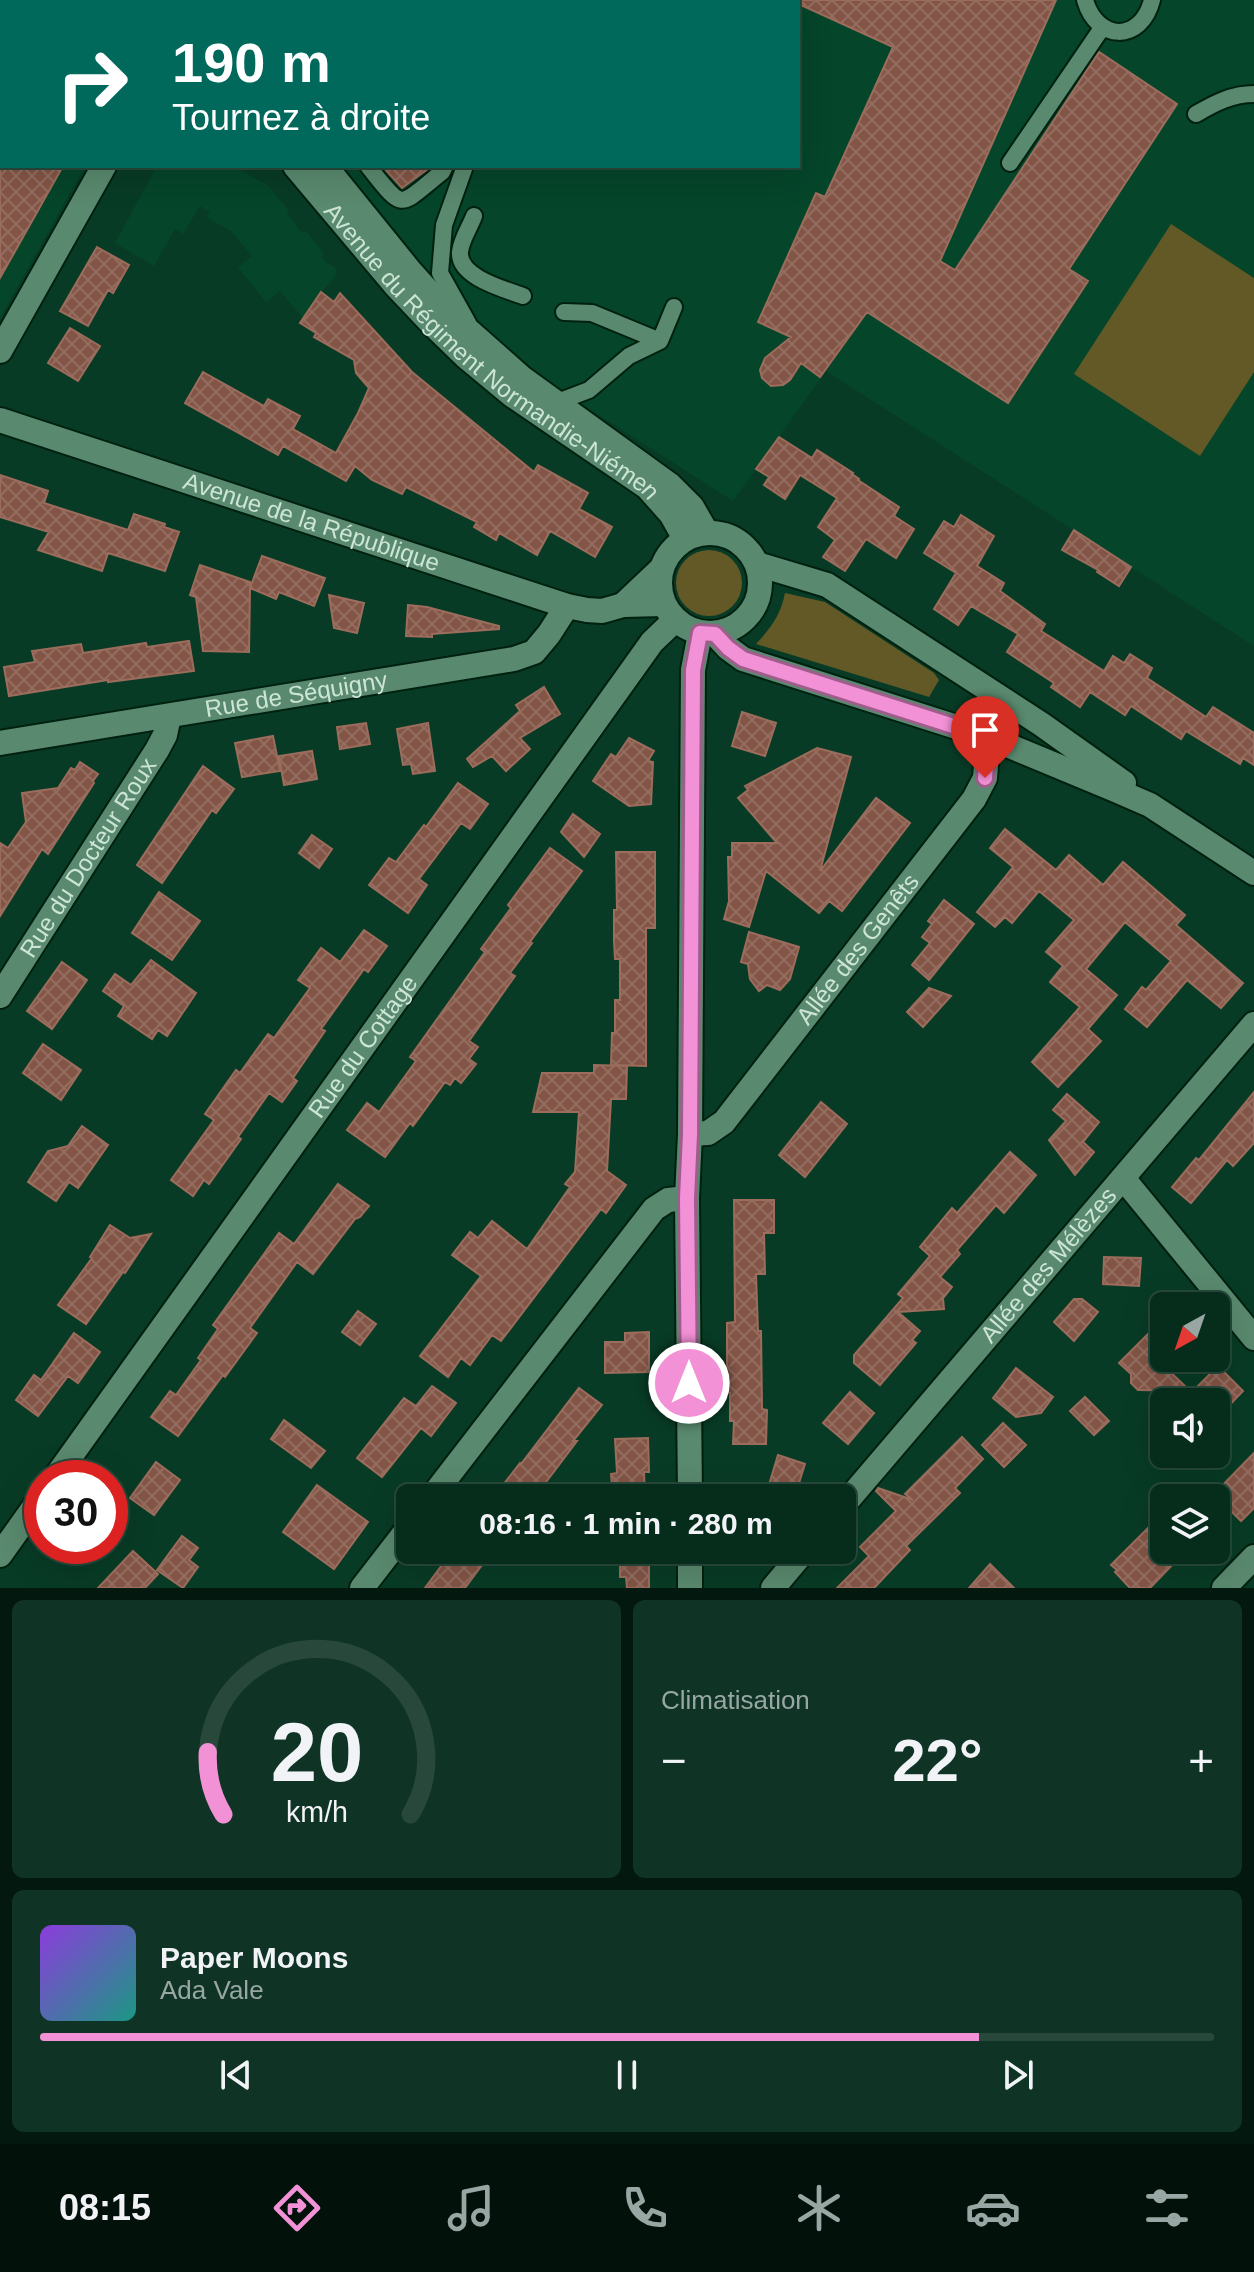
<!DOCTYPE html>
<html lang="fr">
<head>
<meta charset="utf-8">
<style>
	:root { --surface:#062c1c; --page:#0f3425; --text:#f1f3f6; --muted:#98a7a3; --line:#27483b; --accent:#f391d6 }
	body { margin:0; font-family:Arial,sans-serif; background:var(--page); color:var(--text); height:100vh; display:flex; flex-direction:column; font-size:30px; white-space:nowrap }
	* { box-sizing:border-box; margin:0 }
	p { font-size:26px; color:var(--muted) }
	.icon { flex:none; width:44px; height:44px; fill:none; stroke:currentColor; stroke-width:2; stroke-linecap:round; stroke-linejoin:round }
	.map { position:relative; height:1588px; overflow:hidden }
	.details { display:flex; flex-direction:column; gap:12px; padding:12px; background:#03180f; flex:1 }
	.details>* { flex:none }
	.top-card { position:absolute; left:0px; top:0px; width:800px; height:168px; box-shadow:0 8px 32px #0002,0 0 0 2px var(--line); background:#00695c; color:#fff; overflow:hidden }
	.needle { width:52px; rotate:220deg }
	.fabs { position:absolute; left:1150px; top:1292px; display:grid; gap:16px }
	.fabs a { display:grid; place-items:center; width:80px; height:80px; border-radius:12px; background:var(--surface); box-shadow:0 8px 32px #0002,0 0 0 2px var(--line); font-size:40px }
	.speed { position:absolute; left:24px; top:1460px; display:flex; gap:16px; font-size:40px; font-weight:700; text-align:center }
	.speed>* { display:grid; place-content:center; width:104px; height:104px; border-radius:50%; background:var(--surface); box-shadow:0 8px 32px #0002,0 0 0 2px var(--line); line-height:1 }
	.speed .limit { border:12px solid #d22; background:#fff; color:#111 }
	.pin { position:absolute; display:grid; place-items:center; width:68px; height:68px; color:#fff; margin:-82px -34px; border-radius:50% 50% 50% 0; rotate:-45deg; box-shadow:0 0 8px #0007 }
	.pin .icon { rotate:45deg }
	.me { position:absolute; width:88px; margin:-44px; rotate:0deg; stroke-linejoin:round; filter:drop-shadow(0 0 6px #0008) }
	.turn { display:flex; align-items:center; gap:28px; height:168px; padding:0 40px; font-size:36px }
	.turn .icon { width:104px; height:104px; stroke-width:2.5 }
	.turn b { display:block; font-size:56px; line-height:68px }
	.big { font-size:60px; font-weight:800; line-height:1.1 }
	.details .tile { flex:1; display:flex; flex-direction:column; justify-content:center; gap:12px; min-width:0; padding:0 28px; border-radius:12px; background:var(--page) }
	.details .dial { align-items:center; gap:0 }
	.dial svg { height:208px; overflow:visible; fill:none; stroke:var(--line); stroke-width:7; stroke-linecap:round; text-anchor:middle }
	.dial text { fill:var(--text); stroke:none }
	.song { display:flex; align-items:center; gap:24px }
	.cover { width:96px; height:96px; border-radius:12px; background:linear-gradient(135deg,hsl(270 70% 55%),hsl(170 70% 35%)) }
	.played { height:8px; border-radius:4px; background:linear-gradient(90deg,var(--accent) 80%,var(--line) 80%) }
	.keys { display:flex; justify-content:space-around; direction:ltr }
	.heat { display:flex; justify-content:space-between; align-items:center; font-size:44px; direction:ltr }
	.details .tiles { flex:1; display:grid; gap:12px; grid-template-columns:1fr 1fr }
	.tile:last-child { grid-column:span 2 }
	.trip { position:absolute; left:396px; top:1484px; width:460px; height:80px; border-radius:12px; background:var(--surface); box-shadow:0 8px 32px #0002,0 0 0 2px var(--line); font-weight:800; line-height:80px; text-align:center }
	.dock { display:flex; height:128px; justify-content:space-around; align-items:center; background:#02120b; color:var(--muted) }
	.dock .icon { width:56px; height:56px }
	.dock .selected { color:var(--accent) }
	.dock b { font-size:36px; color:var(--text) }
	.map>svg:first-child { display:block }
	.built { fill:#05452a }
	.grass { fill:#625926 }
	.building { fill:url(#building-cross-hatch); stroke:#9c6c5c; stroke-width:2 }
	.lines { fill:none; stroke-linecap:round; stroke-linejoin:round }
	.lane-casing { stroke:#002010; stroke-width:20 }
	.street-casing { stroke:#002010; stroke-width:28 }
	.secondary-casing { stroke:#002010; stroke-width:28 }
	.lane { stroke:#59896e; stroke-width:16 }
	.street { stroke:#59896e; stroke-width:24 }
	.secondary { stroke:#59896e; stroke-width:24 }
	.route-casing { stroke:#9e5e8b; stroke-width:20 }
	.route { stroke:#f391d6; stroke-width:14 }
	.labels { text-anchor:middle; stroke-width:8; stroke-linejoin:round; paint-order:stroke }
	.street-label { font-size:24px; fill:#cce5d6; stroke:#0a1e14 }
</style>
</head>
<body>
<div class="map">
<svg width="1254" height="1588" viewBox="0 0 1254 1588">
	<defs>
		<pattern id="building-cross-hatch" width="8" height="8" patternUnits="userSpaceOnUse" patternTransform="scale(2)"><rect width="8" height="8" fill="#835546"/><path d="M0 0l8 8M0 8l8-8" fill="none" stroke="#936d60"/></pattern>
	</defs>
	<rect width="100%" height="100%" fill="#083b25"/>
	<!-- built -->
	<path class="built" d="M233 0H1254V646L826 371 733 501 549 383 488 334 427 274 339 166H798V2H233Z
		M0 109 2 111V166H85L0 318Z
		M157 166H233L269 186 289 211 287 214 302 233 306 231 324 254 321 258 337 269 334 278 313 302 303 318 280 291 266 302 238 268 252 256 231 231 207 218 210 212 200 206 183 234 175 229 154 266 115 243Z"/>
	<!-- grass -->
	<path class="grass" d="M1171 224 1254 278V372L1200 456 1074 374Z
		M676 583a33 33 0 1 1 66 0a33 33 0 1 1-66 0Z
		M785 593 825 602 934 673 939 680 929 697 756 644C771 628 781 614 785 593Z"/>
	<!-- building -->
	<path class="building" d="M790 0H1056L940 261 955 270 1099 52 1177 104 1069 269 1088 281 1008 403 867 312 820 377 801 363 790 380 783 385 771 386 762 378 760 370 765 358 791 337 758 322 816 193 825 197 893 47Z
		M0 166H63L0 278Z
		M382 166H432L402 188Z
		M97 247 129 265 113 293 108 290 88 326 60 311Z
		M321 292 334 302 340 293 412 372 534 472 538 465 588 493 579 509 612 527 595 557 550 531 537 555 499 533 496 540 474 527 477 522 406 487 402 494 372 480 355 466 346 481 283 446 278 455 185 403 203 372 264 406 268 399 300 416 293 429 336 453 358 413 369 388 356 373 354 360 314 337 316 333 300 323Z
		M70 328 100 346 78 381 48 363Z
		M779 437 812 458 817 450 853 473 852 474 859 479 858 480 899 507 894 516 914 529 896 558 866 539 845 571 823 557 835 540 818 527 837 498 800 475 785 499 764 485 769 477 756 469Z
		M0 475 48 491 44 503 128 530 134 514 165 524 164 527 179 532 165 571 108 553 102 571 38 550 49 532 0 517Z
		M961 515 994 536 977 566 1004 583 1000 591 1045 624 1041 631 1104 671 1113 656 1124 663 1130 654 1152 668 1147 678 1206 717 1213 707 1254 733V765L1243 758 1240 764 1186 731 1181 739 1131 706 1125 715 1090 692 1080 707 1051 687 1054 683 1007 652 1018 634 971 606 958 625 934 609 956 573 924 553 944 521 954 527Z
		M1074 530 1131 567 1119 586 1097 572 1098 570 1062 550Z
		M262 556 325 578 314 606 279 592 276 599 250 588 249 652 203 651 196 597 190 595 200 565 250 582V588Z
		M329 595 364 603 357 633 334 628Z
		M408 605 427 607 499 626V629L432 634V637L406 636Z
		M189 641 194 671 108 682V680L9 696 4 667 35 662 32 651 81 644 83 653 146 643 147 647Z
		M544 687 560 714 520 738 530 749 506 771 492 756 473 767 467 759 520 711 516 705Z
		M742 712 776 723 765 756 732 746Z
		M366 723 370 744 340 749 337 727Z
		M428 723 435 771 413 774 411 764 403 765 397 729Z
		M273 736 280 771 242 777 235 743Z
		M629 738 654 751 648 761 653 762 651 804 629 806 593 781 611 754 616 757Z
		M817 748 851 757 820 871 876 798 910 823 842 911 829 901 819 913 766 871 749 927 724 919 729 901 728 857H732V843H777L738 798 748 790 745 786Z
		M312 751 317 779 284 785 279 756Z
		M80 762 98 774 93 781 94 783 48 854 42 849 0 916V843L8 848 26 822 22 793 58 788 71 768 75 770Z
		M203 766 234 789 216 813 212 810 162 883 137 865Z
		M458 783 488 804 470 829 461 823 419 879 427 885 408 913 369 885 389 858 396 862 424 825 426 827Z
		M573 814 600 834 584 857 561 832Z
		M1005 829 1056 870 1069 855 1103 885 1123 862 1185 915 1176 925 1243 983 1221 1008 1187 980 1147 1027 1125 1009 1142 987 1146 990 1171 961 1125 922 1086 969 1117 995 1088 1029 1101 1041 1058 1087 1032 1062 1080 1007 1050 982 1063 966 1046 952 1074 920 1039 891 1012 923 1005 917 995 927 977 912 1013 867 990 848Z
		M312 835 332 849 319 868 299 853Z
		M550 848 582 871 530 942 532 943 510 973 515 976 469 1041 478 1047 469 1059 476 1064 461 1083 455 1078 450 1085 445 1082 413 1126 410 1123 385 1157 347 1130 367 1103 379 1112 416 1061 410 1057 485 952 481 949 511 908 508 905Z
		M616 852H655V928H646V1066L611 1065 612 1033H615V1000H620V959H615L614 941V910H617Z
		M159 892 200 921 172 960 132 933Z
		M944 900 974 924 929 980 912 965 930 943 922 937 932 924 928 921Z
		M364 930 387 946 368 972 364 969 321 1029 325 1031 293 1078 297 1081 282 1102 269 1093 238 1137 241 1139 209 1184 204 1180 193 1196 171 1180 214 1120 205 1114 236 1070 240 1073 268 1034 274 1038 310 988 298 980 321 948 340 962Z
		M749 932 799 947 790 979 780 990 767 985 759 991 750 979 748 964 741 962Z
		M151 960 196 993 167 1036 158 1030 152 1039 118 1016 124 1006 103 991 115 974 131 985Z
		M62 962 87 980 52 1029 27 1011Z
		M929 988 951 996 923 1027 907 1012Z
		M43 1044 81 1070 61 1100 23 1073Z
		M594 1065 627 1066 626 1099H611L607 1171 626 1185 606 1213 601 1209 501 1341 492 1335 470 1365 461 1358 448 1377 420 1356 481 1276 452 1255 470 1232 478 1238 492 1221 527 1249 570 1187 565 1184 575 1172 579 1112H533L542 1073H594Z
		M1254 1092V1143L1233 1166 1227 1160 1191 1203 1172 1187 1196 1158 1199 1160Z
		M1067 1094 1099 1122 1083 1142 1094 1152 1075 1175 1049 1140 1066 1121 1053 1110Z
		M821 1102 847 1124 805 1177 779 1155Z
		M82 1126 108 1145 78 1188 69 1182 56 1201 28 1182 48 1151 68 1146Z
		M1010 1152 1036 1175 1004 1213 996 1205 957 1250 960 1254 940 1277 952 1287 943 1298 944 1309 898 1312 920 1331 912 1340 916 1343 880 1385 854 1363V1355L903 1298 898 1294 930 1256 920 1247 952 1208 957 1213Z
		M338 1184 369 1206 360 1217 355 1219 313 1274 297 1262 250 1328 257 1333 225 1377 223 1375 178 1436 151 1417 170 1391 176 1395 201 1360 198 1358 218 1329 213 1325 279 1233 294 1244Z
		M734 1200H774V1233H764L765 1274H756L758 1331H761L762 1409 767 1410 766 1444H733L734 1421H730V1393H727V1323L735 1322Z
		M110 1225 130 1238 151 1234 125 1273 123 1272 86 1324 58 1305 92 1258 90 1257Z
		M1104 1257 1141 1258 1139 1286 1103 1284Z
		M1074 1299H1082L1098 1312 1074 1341 1054 1322Z
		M358 1311 376 1324 360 1345 342 1332Z
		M1151 1331 1164 1344V1358L1160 1362 1190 1391 1138 1390 1131 1383V1374L1119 1363Z
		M649 1332V1372L605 1373V1342H625V1333Z
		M74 1333 100 1352 78 1383 68 1376 38 1416 16 1400 34 1375 41 1380Z
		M1218 1366 1243 1391 1216 1419V1402H1182Z
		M1016 1368 1053 1397 1041 1413 1016 1417 993 1398Z
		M432 1386 456 1403 431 1436 421 1428 382 1477 357 1458 404 1398 416 1406Z
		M579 1388 602 1405 573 1441H577L534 1498H493L520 1463 521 1464Z
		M850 1392 874 1413 848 1444 823 1423Z
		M1085 1397 1109 1421 1094 1435 1070 1411Z
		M284 1420 325 1451 311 1468 271 1439Z
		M1003 1423 1026 1445 1004 1467 982 1445Z
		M962 1437 983 1459 955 1488 960 1493 906 1546 910 1550 874 1588H837L869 1556 860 1547 896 1511 876 1491 878 1488 913 1500 905 1494Z
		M648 1438 649 1472H644L645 1498H613L611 1474 617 1473 615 1439Z
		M1254 1453V1508L1241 1521 1214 1494Z
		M778 1455 805 1464 795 1496 768 1488Z
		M156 1462 180 1480 154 1515 130 1498Z
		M317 1485 368 1522 334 1569 283 1532Z
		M1150 1526H1164V1550H1167L1177 1560 1150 1588H1130L1115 1572 1117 1570 1111 1565Z
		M182 1536 198 1548 189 1560 198 1567 183 1588 157 1570Z
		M453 1550H493L465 1588H425Z
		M620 1550H649V1588H627L626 1577H620Z
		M133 1551 158 1574 145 1588H98Z
		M990 1564 1014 1588H969Z"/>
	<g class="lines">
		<defs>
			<path id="lane" d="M313 0 317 2
				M1085 0C1097 42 1141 43 1152 0
				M1196 114C1215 103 1232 94 1254 94
				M1010 163 1102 28
				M368 166C405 212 397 208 442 172L445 166
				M465 166 444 225 440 273 468 323
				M474 216C470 227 461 240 460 252 458 277 504 289 523 296
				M564 312 592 313 660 341
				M555 403 589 390 629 356 660 341 674 307"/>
			<g id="street">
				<path d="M0 351 104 166"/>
				<path id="s1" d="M0 420 567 606 587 610 602 611 623 605 663 604"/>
				<path d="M623 605 661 569"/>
				<path id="s2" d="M0 743 514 659 534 652 549 634 567 606"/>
				<path id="s3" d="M0 996 157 750 165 735 169 716"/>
				<path id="s4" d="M690 1134 708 1133 724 1122 974 799 985 778 988 737"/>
				<path d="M1123 1178 1254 1338"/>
				<path id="s5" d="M55 1478 652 642 675 620"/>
				<path d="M431 1498 654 1209 668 1200 687 1198"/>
				<path d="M690 1498 687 1198 690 1134 693 670 700 633"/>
				<path id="s6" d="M842 1507 1254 1024"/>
				<path d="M690 1550V1588"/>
				<path d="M0 1555 42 1496"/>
				<path d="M362 1588 410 1526"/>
				<path d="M773 1588 805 1550"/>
				<path d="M1224 1588 1254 1557"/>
			</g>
			<g id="secondary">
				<path d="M185 0 186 2"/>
				<path d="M209 0 210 2"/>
				<path id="s7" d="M295 166 396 286 431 323 465 356 512 395 647 487 671 514 685 539"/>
				<path d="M325 166 410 271 444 309 522 378 670 485 692 507 707 533"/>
				<circle cx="710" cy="583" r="50"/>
				<path d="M757 564 827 585 1041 724 1124 783"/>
				<path d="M715 634 728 648 743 659 988 737 1113 789 1150 805 1254 873"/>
			</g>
		</defs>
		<!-- lane casing -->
		<use href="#lane" class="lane-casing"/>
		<!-- street casing -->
		<use href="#street" class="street-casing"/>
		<!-- secondary casing -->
		<use href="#secondary" class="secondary-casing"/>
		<!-- lane -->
		<use href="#lane" class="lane"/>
		<!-- street -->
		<use href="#street" class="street"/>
		<!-- secondary -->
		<use href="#secondary" class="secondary"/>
	</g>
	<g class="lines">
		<defs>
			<path id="route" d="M689 1383 687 1198 690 1134 693 670 700 633 715 634 728 648 743 659 988 737 985 778"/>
		</defs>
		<!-- route casing -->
		<use href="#route" class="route-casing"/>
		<!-- route -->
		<use href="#route" class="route"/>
	</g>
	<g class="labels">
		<!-- street labels -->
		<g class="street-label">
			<text dy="8" stroke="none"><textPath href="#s7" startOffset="272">Avenue du Régiment Normandie-Niémen</textPath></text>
			<text dy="8" stroke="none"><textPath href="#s1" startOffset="328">Avenue de la République</textPath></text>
			<text dy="8" stroke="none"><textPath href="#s2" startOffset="300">Rue de Séquigny</textPath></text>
			<text dy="8" stroke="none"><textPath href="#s3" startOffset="164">Rue du Docteur Roux</textPath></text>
			<text dy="8" stroke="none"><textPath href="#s4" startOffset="256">Allée des Genêts</textPath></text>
			<text dy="8" stroke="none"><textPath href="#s5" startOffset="530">Rue du Cottage</textPath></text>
			<text dy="8" stroke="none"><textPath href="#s6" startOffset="318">Allée des Mélèzes</textPath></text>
		</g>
	</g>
</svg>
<div class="fabs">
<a><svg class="needle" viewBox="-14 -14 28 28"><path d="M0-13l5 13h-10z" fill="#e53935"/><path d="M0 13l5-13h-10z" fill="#98a7a3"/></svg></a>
<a><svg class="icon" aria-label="sound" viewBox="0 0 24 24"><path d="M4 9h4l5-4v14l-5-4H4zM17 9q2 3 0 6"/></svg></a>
<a><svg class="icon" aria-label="layers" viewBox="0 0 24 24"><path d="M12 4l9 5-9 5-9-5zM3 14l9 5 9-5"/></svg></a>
</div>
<div class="speed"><div class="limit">30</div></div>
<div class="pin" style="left:985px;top:778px;background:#d93025"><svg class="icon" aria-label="arrive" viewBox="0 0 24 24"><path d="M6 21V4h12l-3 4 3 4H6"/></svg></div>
<svg class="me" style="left:689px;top:1383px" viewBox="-20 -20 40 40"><circle r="17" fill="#f391d6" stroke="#fff" stroke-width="3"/><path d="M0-11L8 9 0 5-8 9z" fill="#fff"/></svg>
<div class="trip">08:16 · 1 min · 280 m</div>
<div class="top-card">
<div class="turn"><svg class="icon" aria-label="right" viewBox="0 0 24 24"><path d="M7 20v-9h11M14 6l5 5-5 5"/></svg><div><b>190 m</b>Tournez à droite</div></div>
</div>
</div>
<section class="details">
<div class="tiles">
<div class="tile dial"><svg viewBox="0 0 100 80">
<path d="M14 69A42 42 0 1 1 86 69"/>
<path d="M14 69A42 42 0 0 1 8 45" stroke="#f391d6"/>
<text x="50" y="56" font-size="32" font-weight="700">20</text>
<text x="50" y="72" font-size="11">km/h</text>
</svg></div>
<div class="tile"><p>Climatisation</p>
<div class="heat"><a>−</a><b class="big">22°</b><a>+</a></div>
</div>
<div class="tile">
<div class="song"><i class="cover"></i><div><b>Paper Moons</b><p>Ada Vale</p></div></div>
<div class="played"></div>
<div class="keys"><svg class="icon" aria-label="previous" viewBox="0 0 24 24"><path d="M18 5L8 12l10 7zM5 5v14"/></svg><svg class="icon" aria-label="pause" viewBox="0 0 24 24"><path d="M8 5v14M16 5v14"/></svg><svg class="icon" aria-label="next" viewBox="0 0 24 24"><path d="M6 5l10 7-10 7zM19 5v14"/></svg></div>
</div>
</div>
</section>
<nav class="dock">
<b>08:15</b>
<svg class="icon selected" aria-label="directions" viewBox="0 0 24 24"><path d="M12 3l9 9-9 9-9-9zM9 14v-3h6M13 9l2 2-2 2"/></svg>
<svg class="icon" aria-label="music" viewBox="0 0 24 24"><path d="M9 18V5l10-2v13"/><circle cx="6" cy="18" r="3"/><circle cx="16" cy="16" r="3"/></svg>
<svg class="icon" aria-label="phone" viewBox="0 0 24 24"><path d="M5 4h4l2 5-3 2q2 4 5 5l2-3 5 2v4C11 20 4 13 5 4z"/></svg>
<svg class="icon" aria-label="climate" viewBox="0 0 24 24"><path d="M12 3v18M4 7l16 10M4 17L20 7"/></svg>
<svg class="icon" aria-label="car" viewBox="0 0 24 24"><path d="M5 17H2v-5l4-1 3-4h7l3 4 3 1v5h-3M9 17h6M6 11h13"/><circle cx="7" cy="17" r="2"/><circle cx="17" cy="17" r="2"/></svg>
<svg class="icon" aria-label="filters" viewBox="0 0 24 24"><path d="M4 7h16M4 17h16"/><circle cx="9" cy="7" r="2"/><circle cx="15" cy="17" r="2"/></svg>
</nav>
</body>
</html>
